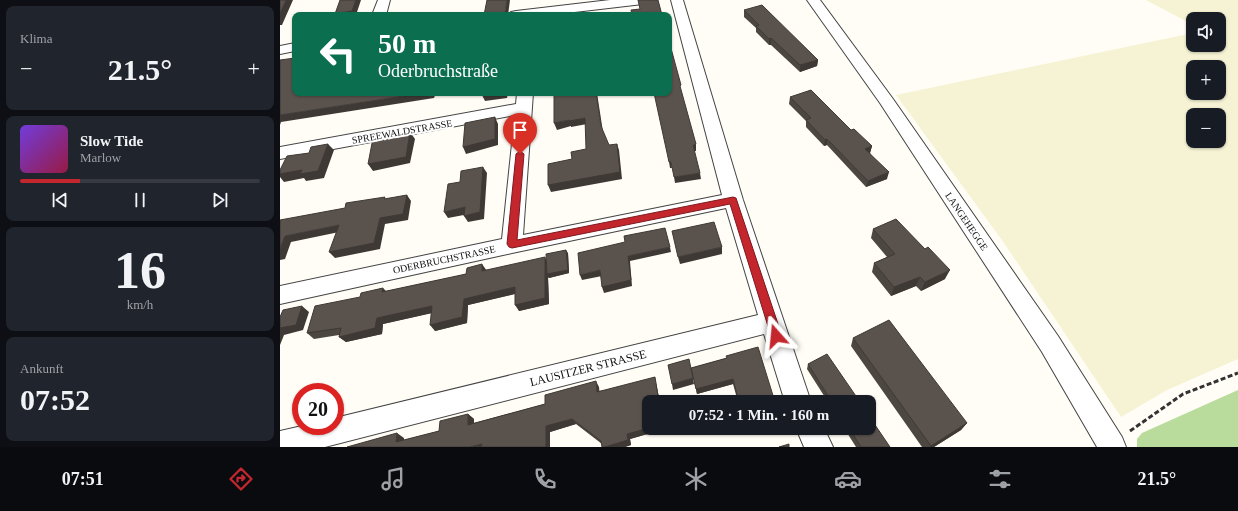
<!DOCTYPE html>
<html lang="de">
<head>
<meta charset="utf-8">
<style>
	:root { --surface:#171b24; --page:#20242c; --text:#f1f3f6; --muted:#9ea1a6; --line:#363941; --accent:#c4262e }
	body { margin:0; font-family:"Times New Roman",serif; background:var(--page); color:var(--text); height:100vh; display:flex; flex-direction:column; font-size:15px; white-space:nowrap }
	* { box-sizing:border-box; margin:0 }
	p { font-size:13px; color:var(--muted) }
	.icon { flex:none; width:22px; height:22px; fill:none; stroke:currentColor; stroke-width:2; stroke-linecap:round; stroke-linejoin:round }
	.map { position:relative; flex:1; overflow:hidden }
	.panel { display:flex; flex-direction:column; gap:6px; padding:6px; background:#0d0f14; width:280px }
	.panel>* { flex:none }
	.hud { position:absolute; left:12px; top:12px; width:380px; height:84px; border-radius:8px; box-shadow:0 1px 3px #0004; background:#0b6e4f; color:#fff; overflow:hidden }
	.tools { position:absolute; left:906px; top:12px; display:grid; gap:8px }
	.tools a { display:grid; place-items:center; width:40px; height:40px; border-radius:8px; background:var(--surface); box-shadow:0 1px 3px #0004; font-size:20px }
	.speed { position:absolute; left:12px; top:383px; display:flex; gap:8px; font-size:20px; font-weight:700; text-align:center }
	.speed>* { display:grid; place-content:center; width:52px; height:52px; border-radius:50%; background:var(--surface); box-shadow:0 1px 3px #0004; line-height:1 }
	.speed .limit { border:6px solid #d22; background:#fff; color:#111 }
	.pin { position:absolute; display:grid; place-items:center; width:34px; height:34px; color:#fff; margin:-41px -17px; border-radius:50% 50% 50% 0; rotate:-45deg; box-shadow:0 0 4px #0007 }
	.pin .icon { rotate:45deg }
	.me { position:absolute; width:44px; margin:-22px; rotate:342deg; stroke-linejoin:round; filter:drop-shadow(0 0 3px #0008) }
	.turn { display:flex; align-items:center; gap:14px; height:84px; padding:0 20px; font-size:18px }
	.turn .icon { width:52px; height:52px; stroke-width:2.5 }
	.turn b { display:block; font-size:28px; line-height:34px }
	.big { font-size:30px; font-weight:700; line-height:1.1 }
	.panel .widget { flex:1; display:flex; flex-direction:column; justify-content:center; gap:6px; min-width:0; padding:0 14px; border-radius:8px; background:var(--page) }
	.panel .dial { align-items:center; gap:0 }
	.dial b { font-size:52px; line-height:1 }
	.song { display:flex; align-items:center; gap:12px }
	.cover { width:48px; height:48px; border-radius:6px; background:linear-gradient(135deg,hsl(260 70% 55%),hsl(340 70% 35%)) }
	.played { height:4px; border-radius:2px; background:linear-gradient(90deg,var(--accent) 25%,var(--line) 25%) }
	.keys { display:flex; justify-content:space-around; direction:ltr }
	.heat { display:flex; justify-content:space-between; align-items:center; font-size:22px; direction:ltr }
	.trip { position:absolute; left:362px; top:395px; width:234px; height:40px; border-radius:8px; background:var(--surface); box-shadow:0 1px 3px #0004; font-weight:700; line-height:40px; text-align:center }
	.dock { display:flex; height:64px; justify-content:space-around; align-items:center; background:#090b0e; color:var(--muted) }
	.dock .icon { width:28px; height:28px }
	.dock .selected { color:var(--accent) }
	.dock b { font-size:18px; color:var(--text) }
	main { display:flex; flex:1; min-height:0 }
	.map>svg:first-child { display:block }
	.farmland { fill:#f6f3d4; fill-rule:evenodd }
	.forest { fill:#b9dc9c }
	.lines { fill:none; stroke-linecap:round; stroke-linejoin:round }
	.minor-casing { stroke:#444; stroke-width:2 }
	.path { stroke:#333; stroke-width:3; stroke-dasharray:5 2.5; stroke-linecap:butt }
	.minor { fill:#fff; fill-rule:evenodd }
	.wall { fill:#4d4742 }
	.shaded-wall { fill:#3f3936 }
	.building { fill:#5a524d; stroke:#3f3936 }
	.route { fill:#c4262e; stroke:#7f191e }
	.labels { text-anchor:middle; stroke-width:4; stroke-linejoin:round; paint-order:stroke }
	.street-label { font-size:10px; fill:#111; stroke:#fff }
	.near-street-label { font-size:12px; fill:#111; stroke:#fff }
</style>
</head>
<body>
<main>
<section class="panel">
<div class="widget"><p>Klima</p>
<div class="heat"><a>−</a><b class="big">21.5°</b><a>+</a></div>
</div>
<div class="widget">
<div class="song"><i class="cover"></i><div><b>Slow Tide</b><p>Marlow</p></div></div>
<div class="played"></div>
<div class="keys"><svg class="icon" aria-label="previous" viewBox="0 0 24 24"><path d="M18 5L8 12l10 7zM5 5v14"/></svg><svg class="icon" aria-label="pause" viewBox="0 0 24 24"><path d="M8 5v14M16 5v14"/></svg><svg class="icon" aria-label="next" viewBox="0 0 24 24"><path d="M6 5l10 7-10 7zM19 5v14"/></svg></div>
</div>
<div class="widget dial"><b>16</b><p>km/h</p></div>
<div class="widget"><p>Ankunft</p><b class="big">07:52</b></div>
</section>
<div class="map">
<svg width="958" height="447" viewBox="0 0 958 447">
	<rect width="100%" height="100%" fill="#fffdf5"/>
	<!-- farmland -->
	<path class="farmland" d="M866 0H958V359L887 390 841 417 724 243 616 95 913 33V45H939V19H913V25ZM913 67H939V93H913ZM913 115H939V141H913Z"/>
	<!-- forest -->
	<path class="forest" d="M958 390V447H857V439L862 433Z"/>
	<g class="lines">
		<defs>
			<path id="minor" d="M98 0H110L106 15H92Z
				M330 0H369L368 3 363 4 269 15H229L231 12 236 11Z
				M391 0H403L463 200 531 402H505L484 334 45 447H0V431L22 426H55V418L478 315 446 208 232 253 0 304V286L222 239 235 115 0 159V147L236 104 237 93H253L243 235 442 195Z
				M527 0H540L613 99 778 336 842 437 846 447H817L762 352 600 103Z
				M15 43V51L0 54V46Z
				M516 428H544L553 447H524Z"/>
		</defs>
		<!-- minor casing -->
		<use href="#minor" class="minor-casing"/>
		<!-- path -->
		<path class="path" d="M850 431 903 394 958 373"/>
		<!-- minor -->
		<use href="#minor" class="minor"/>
	</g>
	<!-- wall -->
	<path class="wall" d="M464 10 538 60 537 66 520 72 491 45H489L476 32V28L464 17Z
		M510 97 571 130 592 146 590 153 607 179 586 187 547 145 544 146 526 127V121L509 104Z
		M593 229 665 279 641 291 636 286 611 296 592 272 594 263 607 257 591 238Z
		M288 253 289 273 269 278 268 277 269 304 239 311 235 294 188 305 187 323 155 331 151 313 103 324 102 334 66 342 59 337V335L34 339 27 333 107 291 206 270 266 261Z
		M573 338 687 423 681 430 654 447H642L571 346Z
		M446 356 495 402H458L453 384 417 394 411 368 447 358Z
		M528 364 580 402H548L527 369Z
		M376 383 385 429 350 439 351 445 345 447H322V444L296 424 270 432 67 447 124 438V440L159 431 188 414 194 419V423L265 404 319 387V391Z
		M564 428H589L610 447H576Z"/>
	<!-- shaded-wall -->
	<path class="shaded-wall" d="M6 0H13L2 25H0V13Z
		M76 0H81L76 15H56L55 14Z
		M227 0H230L228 15H225Z
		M491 38V45H489V39Z
		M538 60 537 66 520 72V65Z
		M143 93H156L154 98 1 122 0 125V115Z
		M213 93H228L227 98 205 101 202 95Z
		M316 93H317L323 132 321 126Z
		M215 117 218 124V145L186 154 183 147Z
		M305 118 307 124 291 127V126L277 130 274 123 289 120Z
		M130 132 135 139 130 163 93 171 88 164Z
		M547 139V145L544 146 545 140Z
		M48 144 54 150 44 178 26 181 24 178 4 182 0 177V174Z
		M337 144 339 150 342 179 271 192 268 185Z
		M416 144V151H414L413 145Z
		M592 146 590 153 585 149Z
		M389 162H391L392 168H390Z
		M203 167 207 173 204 219 188 222 184 216Z
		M609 172 607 179 586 187 588 181Z
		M420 173 421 179 395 183 394 177Z
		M127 195 131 201 128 220 105 224 100 249 55 258 49 252 100 218Z
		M185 207 189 214 168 218 164 212Z
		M59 225 64 231 11 242 5 259 0 260V248L5 236Z
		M390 247 391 252 350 261 352 286 324 293 322 287 348 256Z
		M442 247V254L400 264 398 257Z
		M286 250 288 253 289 273 269 278 268 277 269 304 239 311 235 305 265 257 268 264Z
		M202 264 207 271H202Z
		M320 270 322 276 302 280 300 275Z
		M670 270 665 279 641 291 645 282Z
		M640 277 636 286 611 296 614 287Z
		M235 287 238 293 188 305 187 323 155 331 150 325 184 299Z
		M103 288 109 294 102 292Z
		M22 306 29 312 23 330 4 335 0 345V328Z
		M152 306 157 312 103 324 102 334 66 342 59 337 97 318Z
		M375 377 376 383 380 402H379Z
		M413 378 414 384 393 390 392 384Z
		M453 379V384L417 394 416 389Z
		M316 381 319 387 320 397 317 392Z
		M188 414 194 419 193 430 188 425Z
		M292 419 296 424 270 432V447H266V426Z
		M687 423 681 430 654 447H650L651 446Z
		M369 428H385V429L350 439 351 445 345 447H325L347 434Z
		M117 433 124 438 123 447 116 442Z
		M202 444 205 447H189Z"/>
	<!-- building -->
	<path class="building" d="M0 0H6L0 13Z
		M60 0H76L72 11 55 14Z
		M207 0H227L225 15H204Z
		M358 0H378L382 15H352L351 10 360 9Z
		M482 5 538 60 520 65 491 38 489 39 476 26 479 25 464 10Z
		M389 41 401 85 400 86 416 144 413 145 420 173 394 177 391 162H389L374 93H389Z
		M15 58V93H143L0 115V60Z
		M531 90 571 130 574 129 592 146 585 149 609 172 588 181 547 139 545 140 526 120 531 118 510 97Z
		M202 93H213L202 95Z
		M274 93H316L321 126 329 145 337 144 340 172 268 185V164L292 159 291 152 306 149 305 118 289 121V120L274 123Z
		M215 117V139L183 147 185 123Z
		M130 132 126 157 88 164 93 138Z
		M48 144 38 171 20 174 22 170 0 174V170L7 156 29 153 31 147Z
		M203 167 200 212 184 216 185 207 164 212 168 184 180 182 181 171Z
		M127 195 123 214 100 218 94 243 49 252 59 225 5 236 0 248V220L65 208 66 203 105 197 104 199Z
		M616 219 645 249 648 247 670 270 645 282 640 277 614 287 594 263 615 254 593 229Z
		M434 222 442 247 398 257 392 231Z
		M385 228 390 247 348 256 351 280 322 287 320 270 300 275 298 253 345 242 344 236Z
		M286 250 288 270 267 274 266 254Z
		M265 257V298L235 305V287L184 299 182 317 150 325 152 306 97 318 95 328 59 337 61 328 27 333 35 306 80 297 81 293 103 288 102 292 186 274 187 268 202 264V271Z
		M22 306 16 325 0 328V317L3 310Z
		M609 320 687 423 651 446 573 338Z
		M478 347 495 402H459L453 379 416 389 411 368 447 358 446 356Z
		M547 354 580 402H552L528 364Z
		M409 359 413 378 392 384 388 365Z
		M375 377 379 402H369V428L347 434 348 440 325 447H322L321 441 292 419 266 426V447H201L202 444 189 447H67L117 433 116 442 159 431 160 421 188 414V425L265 404V395L316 381 317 392Z
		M589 416 610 447H581L569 428H589Z
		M509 444V447H499Z"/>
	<!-- route -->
	<path class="route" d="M240 151 244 154 237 240 453 197 456 198 502 336 500 339 496 340 493 339 491 336 450 204 232 248 229 247 227 244 236 154Z"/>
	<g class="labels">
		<!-- street labels -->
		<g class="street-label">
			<text transform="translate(122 131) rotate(-10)" y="4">SPREEWALDSTRASSE</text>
			<text transform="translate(687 221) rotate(56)" y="4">LANGEHEGGE</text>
			<text transform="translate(164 259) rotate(-12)" y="4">ODERBRUCHSTRASSE</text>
		</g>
		<!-- near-street labels -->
		<g class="near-street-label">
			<text transform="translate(308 368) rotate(-14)" y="4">LAUSITZER STRASSE</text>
		</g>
	</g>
</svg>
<div class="tools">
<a><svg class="icon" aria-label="sound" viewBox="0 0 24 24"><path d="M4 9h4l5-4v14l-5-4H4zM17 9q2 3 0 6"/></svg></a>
<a>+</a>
<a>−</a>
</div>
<div class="speed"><div class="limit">20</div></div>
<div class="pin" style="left:240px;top:154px;background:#d93025"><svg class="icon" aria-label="arrive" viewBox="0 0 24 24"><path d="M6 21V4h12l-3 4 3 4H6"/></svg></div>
<svg class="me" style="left:496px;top:336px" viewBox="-20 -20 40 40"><path d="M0-17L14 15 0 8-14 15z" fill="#c4262e" stroke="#fff" stroke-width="4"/></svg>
<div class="trip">07:52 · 1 Min. · 160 m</div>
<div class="hud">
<div class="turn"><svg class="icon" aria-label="left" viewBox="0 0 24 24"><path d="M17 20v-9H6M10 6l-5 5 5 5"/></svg><div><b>50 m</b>Oderbruchstraße</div></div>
</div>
</div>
</main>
<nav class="dock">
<b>07:51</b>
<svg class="icon selected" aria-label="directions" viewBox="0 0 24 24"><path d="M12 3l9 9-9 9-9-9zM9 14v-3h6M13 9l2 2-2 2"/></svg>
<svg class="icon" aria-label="music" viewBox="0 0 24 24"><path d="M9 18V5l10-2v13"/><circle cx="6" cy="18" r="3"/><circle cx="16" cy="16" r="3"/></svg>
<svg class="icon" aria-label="phone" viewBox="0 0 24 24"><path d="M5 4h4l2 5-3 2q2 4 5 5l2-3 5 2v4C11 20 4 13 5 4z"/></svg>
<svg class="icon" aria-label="climate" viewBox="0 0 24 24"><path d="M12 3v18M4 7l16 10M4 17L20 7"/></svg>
<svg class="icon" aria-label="car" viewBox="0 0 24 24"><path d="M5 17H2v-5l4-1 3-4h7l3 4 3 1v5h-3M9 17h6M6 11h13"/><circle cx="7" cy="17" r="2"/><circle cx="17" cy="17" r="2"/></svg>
<svg class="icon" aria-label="filters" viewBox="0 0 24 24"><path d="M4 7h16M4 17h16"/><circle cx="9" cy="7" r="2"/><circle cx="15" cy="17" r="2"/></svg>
<b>21.5°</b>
</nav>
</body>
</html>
